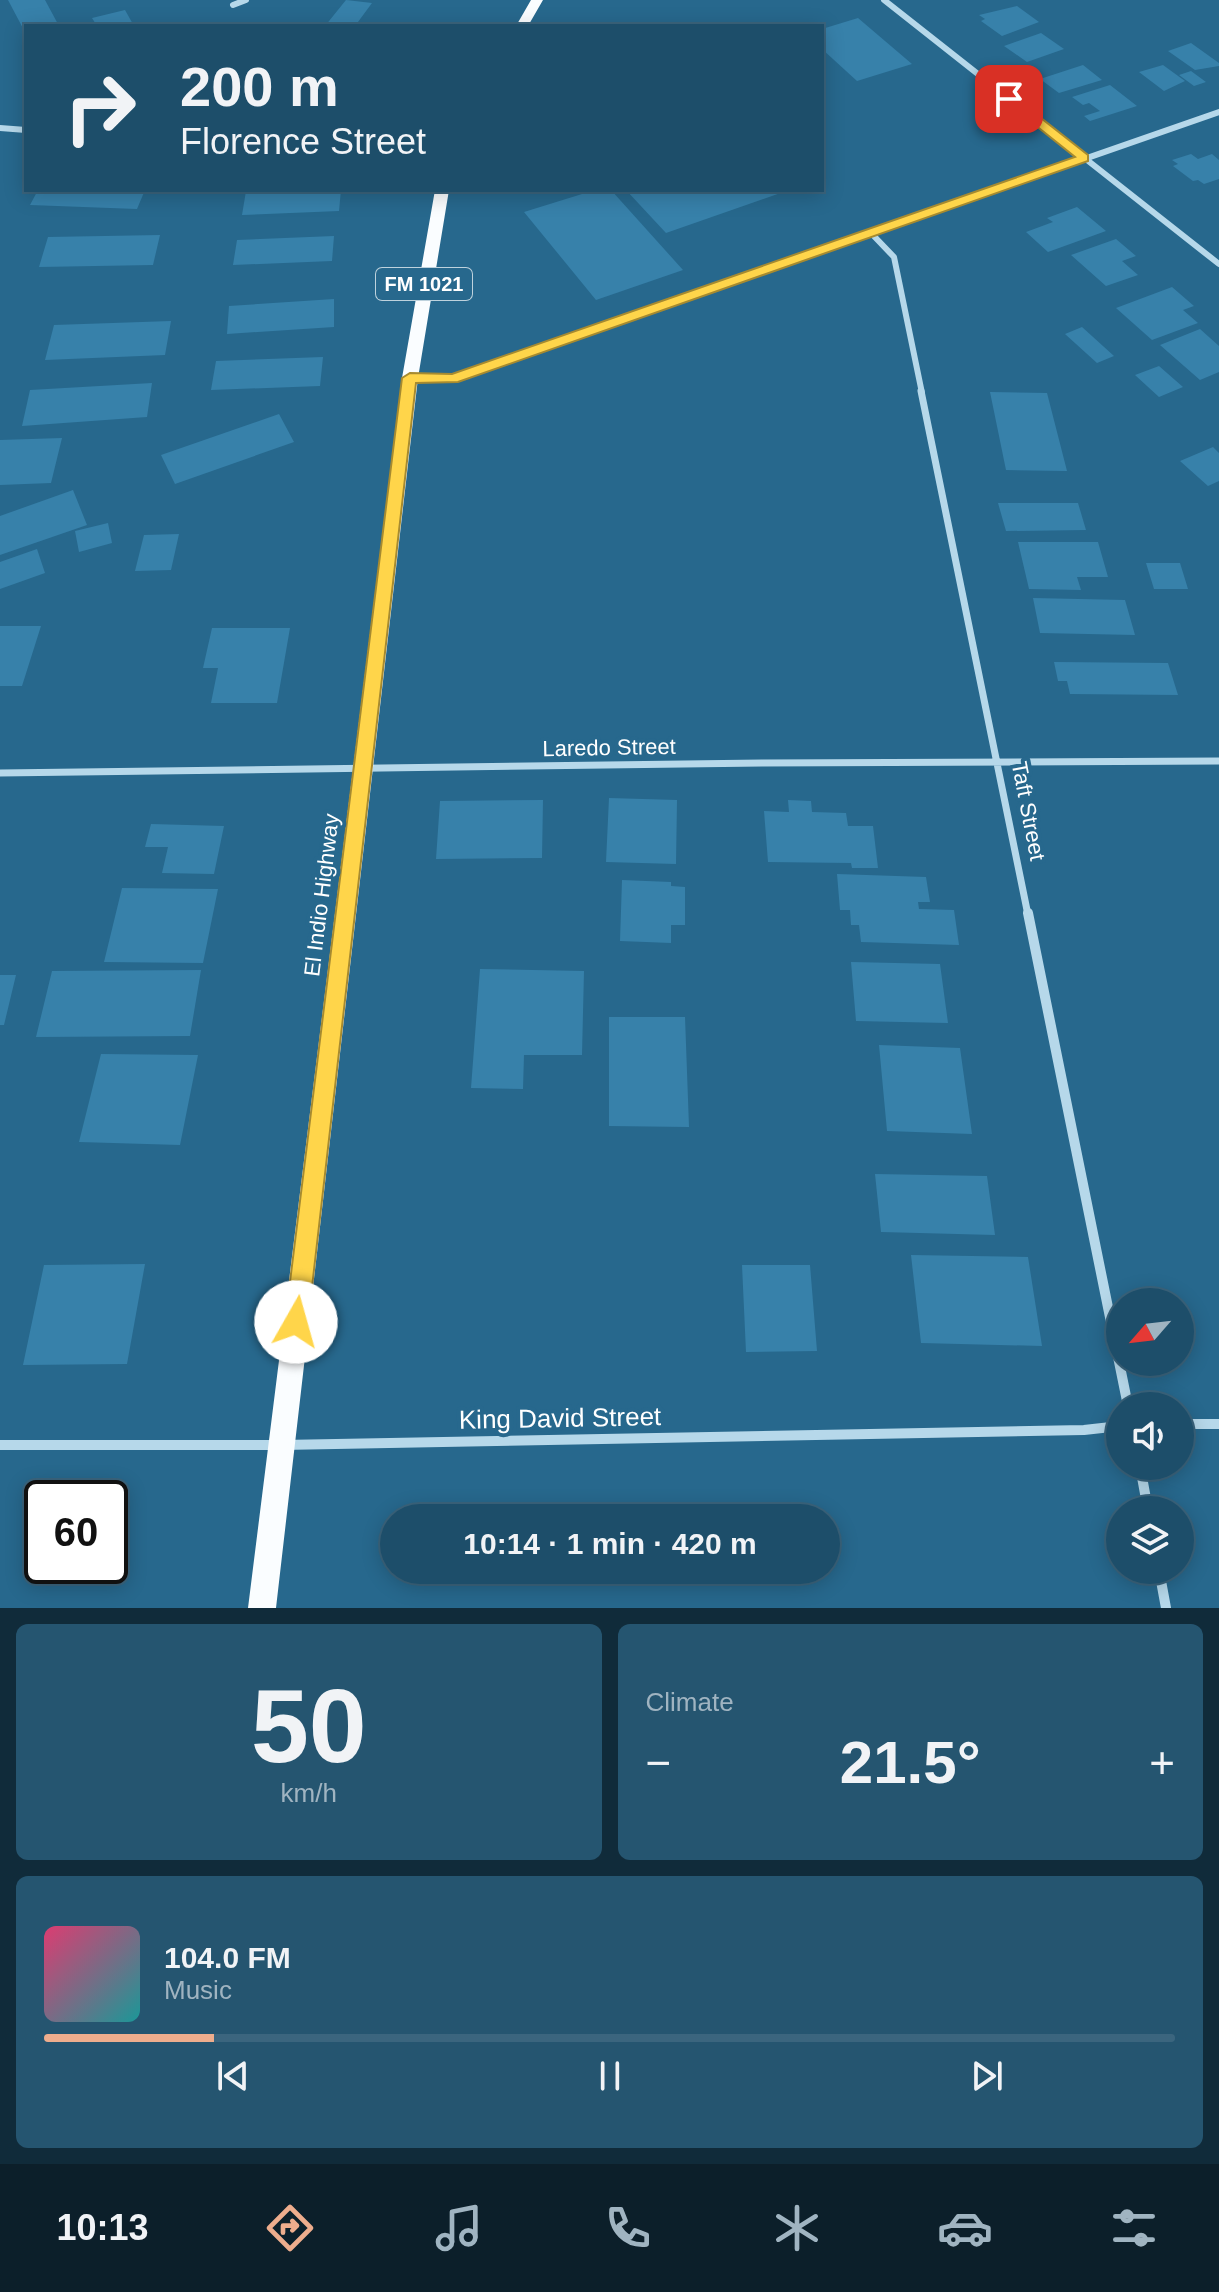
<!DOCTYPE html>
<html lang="en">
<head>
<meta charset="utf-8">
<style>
	:root { --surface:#1d4e6a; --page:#255570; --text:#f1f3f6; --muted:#a0b4c1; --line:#3b657e; --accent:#eead8d }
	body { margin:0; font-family:Arial,sans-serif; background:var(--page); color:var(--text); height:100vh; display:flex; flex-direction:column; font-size:30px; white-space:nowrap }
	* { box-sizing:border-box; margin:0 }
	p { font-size:26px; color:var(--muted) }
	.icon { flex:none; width:44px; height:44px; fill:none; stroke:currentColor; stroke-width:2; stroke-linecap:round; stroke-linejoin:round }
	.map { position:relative; height:1608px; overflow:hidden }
	.details { display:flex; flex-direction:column; gap:16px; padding:16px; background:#102b3a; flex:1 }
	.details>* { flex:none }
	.guide { position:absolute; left:24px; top:24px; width:800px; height:168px; border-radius:0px; box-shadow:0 4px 20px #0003,0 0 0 2px var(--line); background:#1d4e6a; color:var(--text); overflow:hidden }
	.needle { width:52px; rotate:242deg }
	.tools { position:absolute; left:1106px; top:1288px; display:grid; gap:16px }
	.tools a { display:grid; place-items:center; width:88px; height:88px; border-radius:50%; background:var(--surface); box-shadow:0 4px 20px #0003,0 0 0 2px var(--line); font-size:40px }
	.speed { position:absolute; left:24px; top:1480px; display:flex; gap:16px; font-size:40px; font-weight:700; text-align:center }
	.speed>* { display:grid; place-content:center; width:104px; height:104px; border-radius:50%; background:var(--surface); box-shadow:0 4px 20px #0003,0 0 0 2px var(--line); line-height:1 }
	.speed .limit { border:4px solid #111; border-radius:12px; background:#fff; color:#111 }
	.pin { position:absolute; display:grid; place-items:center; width:68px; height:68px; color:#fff; margin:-34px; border-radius:16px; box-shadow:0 4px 12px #0006 }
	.me { position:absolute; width:88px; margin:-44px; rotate:7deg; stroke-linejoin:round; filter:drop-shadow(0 0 6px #0008) }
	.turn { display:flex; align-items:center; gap:28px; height:168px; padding:0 24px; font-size:36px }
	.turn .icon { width:104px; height:104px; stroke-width:2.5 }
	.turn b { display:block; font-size:56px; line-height:68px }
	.big { font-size:60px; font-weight:700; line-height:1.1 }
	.details .card { flex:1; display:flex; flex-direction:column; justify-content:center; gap:12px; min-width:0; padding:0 28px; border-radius:12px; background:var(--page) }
	.details .dial { align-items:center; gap:0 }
	.dial b { font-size:104px; line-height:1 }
	.song { display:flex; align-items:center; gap:24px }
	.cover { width:96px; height:96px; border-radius:12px; background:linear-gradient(135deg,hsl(340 70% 55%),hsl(180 70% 35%)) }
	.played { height:8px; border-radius:4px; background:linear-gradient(90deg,var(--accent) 15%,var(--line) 15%) }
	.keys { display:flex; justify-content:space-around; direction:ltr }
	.heat { display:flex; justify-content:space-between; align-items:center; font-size:44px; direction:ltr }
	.details .tiles { flex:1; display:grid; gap:16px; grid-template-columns:1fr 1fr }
	.card:last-child { grid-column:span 2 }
	.trip { position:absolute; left:380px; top:1504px; width:460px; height:80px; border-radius:40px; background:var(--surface); box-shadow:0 4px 20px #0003,0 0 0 2px var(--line); font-weight:700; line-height:80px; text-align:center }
	.tab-bar { display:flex; height:128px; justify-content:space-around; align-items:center; background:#0c1f2a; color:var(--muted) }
	.tab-bar .icon { width:56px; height:56px }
	.tab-bar .selected { color:var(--accent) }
	.tab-bar b { font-size:36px; color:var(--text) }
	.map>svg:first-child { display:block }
	.building { fill:#3781aa }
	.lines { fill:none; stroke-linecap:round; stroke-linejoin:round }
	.street-far2 { stroke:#b6d8ea; stroke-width:6 }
	.street-far1 { stroke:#b6d8ea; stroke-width:7 }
	.street { stroke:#b6d8ea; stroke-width:10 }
	.primary { fill:#fafdff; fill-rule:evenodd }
	.route { fill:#ffd54a; stroke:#a68a30; stroke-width:2 }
	.labels { text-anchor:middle; stroke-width:8; stroke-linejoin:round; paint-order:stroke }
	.shield { fill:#27688d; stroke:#bed2dd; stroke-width:2 }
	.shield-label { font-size:20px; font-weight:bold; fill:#fff }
	.street-label { font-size:22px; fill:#fff; stroke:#27688d }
	.near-street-label { font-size:26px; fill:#fff; stroke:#27688d }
</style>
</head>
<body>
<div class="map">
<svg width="1219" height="1608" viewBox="0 0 1219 1608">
	<rect width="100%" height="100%" fill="#27688d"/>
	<!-- building -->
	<path class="building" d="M8 0H45L59 26H26V34Z
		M346 0 372 3 355 26H325Z
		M1017 6 1039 22 1002 36 981 21 985 19 979 15Z
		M125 10 134 26H97L92 18Z
		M858 18 912 64 857 81 822 49V29Z
		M1041 33 1064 49 1027 62 1004 46Z
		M1191 43 1219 63V66L1195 70 1168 51Z
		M1083 65 1102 80 1059 93 1040 79Z
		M1163 65 1185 81 1164 91 1139 72Z
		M1191 71 1206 82 1194 86 1179 75Z
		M1110 85 1137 106 1090 121 1084 116 1100 111 1089 103 1083 105 1072 97Z
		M1191 154 1198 159 1212 154 1219 160V179L1204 184 1198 180 1193 181 1173 166 1178 164 1172 160Z
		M38 190H145L137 209 30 205Z
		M341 190 339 211 242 215 246 191Z
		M595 190H611L683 270 596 300 524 212Z
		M626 190H789L666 233Z
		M1077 207 1106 231 1048 252 1026 232 1053 222 1047 218Z
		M160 235 153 265 39 267 48 237Z
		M334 236 332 261 233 265 237 240Z
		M1116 239 1136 256 1122 261 1138 275 1106 286 1071 255Z
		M1172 287 1194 306 1183 310 1198 323 1152 340 1116 308Z
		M334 299V327L227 334 229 306Z
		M171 321 165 355 45 360 54 325Z
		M1082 327 1114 356 1097 363 1065 334Z
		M1200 329 1219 346V372L1200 380 1160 345Z
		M323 357 320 386 211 390 216 361Z
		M1159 366 1183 387 1159 397 1135 375Z
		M152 383 147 417 22 426 30 390Z
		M990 392 1047 393 1067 471 1006 470Z
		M279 414 294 442 175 484 161 455Z
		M62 438 51 483 0 485V440Z
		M1213 447 1219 453V481L1208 486 1180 461Z
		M73 490 87 525 0 555V516Z
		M998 503H1078L1086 530 1006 531Z
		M108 523 112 543 79 552 75 531Z
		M179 534 171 570 135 571 144 535Z
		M1018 542H1098L1108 577H1077L1081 590 1029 589Z
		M37 549 45 573 0 589V562Z
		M1146 563H1180L1188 589H1154Z
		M1033 598 1125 600 1135 635 1040 633Z
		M0 626H41L22 686H0Z
		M212 628H290L277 703H211L218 668H203Z
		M1054 662 1168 663 1178 695 1070 694 1067 681H1058Z
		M609 798 677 800 676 864 606 862Z
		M543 800 542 858 436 859 440 801Z
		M788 800 811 801 812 812 846 813 848 826H873L878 868H852L851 863 768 862 764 811 789 812Z
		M151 824 224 826 214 874 162 873 168 847H145Z
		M837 874 926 877 930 902H918L919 909 954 910 959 945 861 942 859 925H851L850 910H840Z
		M622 880 671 882V886L685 887V925H671V943L620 941Z
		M122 888 218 889 203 963 104 962Z
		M851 962 940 964 948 1023 856 1021Z
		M480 969 584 971 582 1055H524L523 1089 471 1088Z
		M201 970 190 1036 36 1037 52 971Z
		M0 975H16L4 1025H0Z
		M609 1017H685L689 1127 609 1126Z
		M879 1045 960 1048 972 1134 887 1131Z
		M101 1054 198 1055 180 1145 79 1142Z
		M875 1174 987 1176 995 1235 881 1232Z
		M911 1255 1028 1257 1042 1346 921 1343Z
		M145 1264 127 1364 23 1365 44 1265Z
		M742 1265H810L817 1351 746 1352Z"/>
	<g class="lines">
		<!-- street-far2 -->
		<path class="street-far2" d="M884 0 1219 264
			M233 5 246 0
			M0 128 26 130
			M871 233 894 257 922 393
			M410 378 453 379 1219 112"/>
		<!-- street-far1 -->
		<path class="street-far1" d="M921 391 1028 915
			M0 773 762 763 1219 761"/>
		<!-- street -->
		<path class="street" d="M1028 913 1128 1406
			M1180 1424H1219
			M0 1445H282L1084 1430 1120 1426
			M1140 1466 1148 1510
			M1159 1570 1166 1608"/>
		<!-- primary -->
		<path class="primary" d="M531 0H543L528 26H516Z
			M435 190H449L418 378 276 1608H248L402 378Z"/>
	</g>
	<!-- route -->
	<path class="route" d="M1005 96H1013L1088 155V161L458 382 416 383 308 1322 304 1331 296 1334 288 1331 285 1322 402 378 410 373 452 374 1075 157 1005 101Z"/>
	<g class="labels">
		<!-- shield labels -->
		<rect class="shield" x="376" y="268" width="96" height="32" rx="6"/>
		<g class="shield-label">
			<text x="424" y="291">FM 1021</text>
		</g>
		<!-- street labels -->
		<g class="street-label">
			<text transform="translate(609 747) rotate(-1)" y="8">Laredo Street</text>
			<text transform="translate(1029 811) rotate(79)" y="8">Taft Street</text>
			<text transform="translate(321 895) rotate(-83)" y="8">El Indio Highway</text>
		</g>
		<!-- near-street labels -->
		<g class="near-street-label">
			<text transform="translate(560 1418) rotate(-1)" y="9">King David Street</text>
		</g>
	</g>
</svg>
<div class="tools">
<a><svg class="needle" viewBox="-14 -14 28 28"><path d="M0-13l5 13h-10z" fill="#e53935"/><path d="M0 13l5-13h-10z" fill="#a0b4c1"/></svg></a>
<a><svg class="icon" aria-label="sound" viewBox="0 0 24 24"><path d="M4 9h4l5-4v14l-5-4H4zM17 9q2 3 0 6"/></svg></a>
<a><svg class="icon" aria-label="layers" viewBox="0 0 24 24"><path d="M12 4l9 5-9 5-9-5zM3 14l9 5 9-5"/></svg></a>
</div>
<div class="speed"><div class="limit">60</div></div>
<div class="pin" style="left:1009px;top:99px;background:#d93025"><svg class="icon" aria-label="arrive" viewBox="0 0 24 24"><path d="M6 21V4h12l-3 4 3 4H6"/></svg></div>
<svg class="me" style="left:296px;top:1322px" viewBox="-20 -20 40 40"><circle r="19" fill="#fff"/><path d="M0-13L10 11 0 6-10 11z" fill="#ffd54a"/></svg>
<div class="trip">10:14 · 1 min · 420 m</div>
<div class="guide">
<div class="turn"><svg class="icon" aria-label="right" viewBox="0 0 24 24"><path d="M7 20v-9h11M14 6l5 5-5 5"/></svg><div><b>200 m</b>Florence Street</div></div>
</div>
</div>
<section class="details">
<div class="tiles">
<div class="card dial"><b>50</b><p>km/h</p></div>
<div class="card"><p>Climate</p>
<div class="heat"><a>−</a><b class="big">21.5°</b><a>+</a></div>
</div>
<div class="card">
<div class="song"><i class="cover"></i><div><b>104.0 FM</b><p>Music</p></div></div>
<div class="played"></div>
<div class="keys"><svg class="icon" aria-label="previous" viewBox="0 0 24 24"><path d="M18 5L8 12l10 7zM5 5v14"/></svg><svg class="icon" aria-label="pause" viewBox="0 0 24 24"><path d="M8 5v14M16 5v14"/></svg><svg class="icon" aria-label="next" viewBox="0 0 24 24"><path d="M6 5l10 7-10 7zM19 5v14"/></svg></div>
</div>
</div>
</section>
<nav class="tab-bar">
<b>10:13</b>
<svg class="icon selected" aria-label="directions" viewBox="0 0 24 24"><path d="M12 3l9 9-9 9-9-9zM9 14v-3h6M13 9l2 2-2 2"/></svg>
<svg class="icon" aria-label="music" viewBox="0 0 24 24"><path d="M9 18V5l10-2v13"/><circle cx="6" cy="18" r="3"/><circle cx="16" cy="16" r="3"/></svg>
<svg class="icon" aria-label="phone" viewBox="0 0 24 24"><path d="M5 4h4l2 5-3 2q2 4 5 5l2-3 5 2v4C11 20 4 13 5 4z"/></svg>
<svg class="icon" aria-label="climate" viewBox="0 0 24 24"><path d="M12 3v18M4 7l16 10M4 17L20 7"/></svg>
<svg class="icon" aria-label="car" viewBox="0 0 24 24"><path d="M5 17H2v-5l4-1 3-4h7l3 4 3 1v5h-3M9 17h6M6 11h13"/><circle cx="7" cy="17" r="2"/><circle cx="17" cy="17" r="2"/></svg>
<svg class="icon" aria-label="filters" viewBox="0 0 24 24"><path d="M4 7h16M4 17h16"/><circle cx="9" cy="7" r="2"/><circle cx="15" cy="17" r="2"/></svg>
</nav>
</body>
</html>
